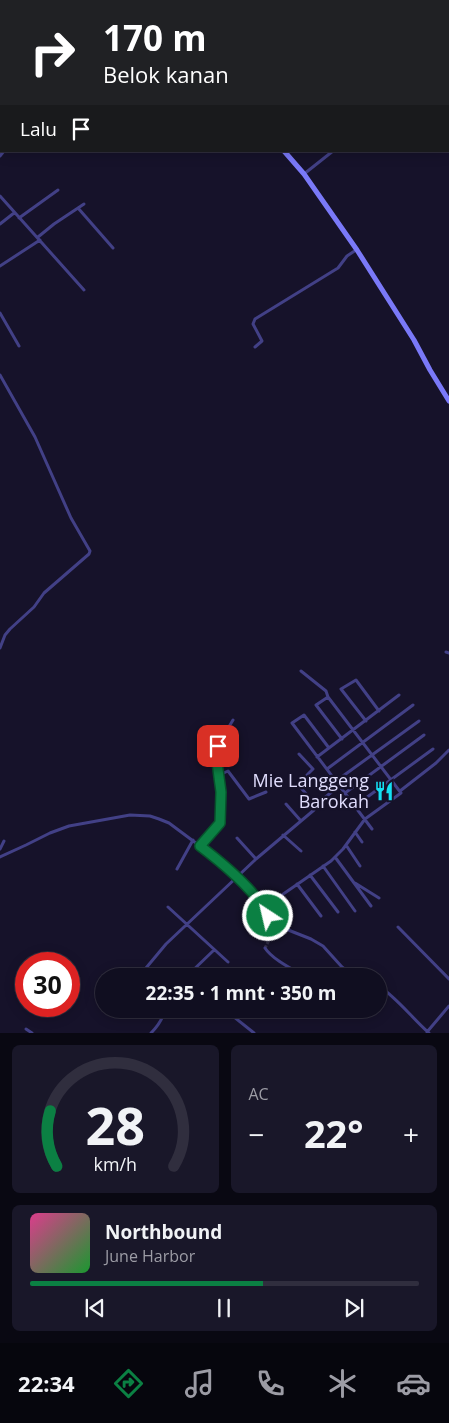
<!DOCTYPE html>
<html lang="id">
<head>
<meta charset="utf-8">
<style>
	:root { --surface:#100e20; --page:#191729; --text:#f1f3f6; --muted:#9c9ca5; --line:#302e3e; --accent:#0b8043 }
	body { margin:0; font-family:"Open Sans",sans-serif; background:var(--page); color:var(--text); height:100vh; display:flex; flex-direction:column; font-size:19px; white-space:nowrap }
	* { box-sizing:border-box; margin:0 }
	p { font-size:16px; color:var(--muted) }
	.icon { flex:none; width:28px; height:28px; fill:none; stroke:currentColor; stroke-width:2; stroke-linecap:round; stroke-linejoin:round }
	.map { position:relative; height:1033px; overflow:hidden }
	.details { display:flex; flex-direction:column; gap:12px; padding:12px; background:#090812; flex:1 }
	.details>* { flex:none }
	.banner { position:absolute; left:0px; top:0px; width:450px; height:152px; box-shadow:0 2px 12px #0003,0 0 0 1px var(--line); background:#202124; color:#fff; overflow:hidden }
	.speed { position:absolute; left:15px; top:952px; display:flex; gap:10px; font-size:25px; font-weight:700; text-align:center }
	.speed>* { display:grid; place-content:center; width:65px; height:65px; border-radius:50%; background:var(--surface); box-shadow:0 2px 12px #0003,0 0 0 1px var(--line); line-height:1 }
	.speed .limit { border:8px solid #d22; background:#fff; color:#111 }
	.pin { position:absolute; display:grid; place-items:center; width:42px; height:42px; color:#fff; margin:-21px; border-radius:10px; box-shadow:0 2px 8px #0006 }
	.me { position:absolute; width:55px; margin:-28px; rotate:325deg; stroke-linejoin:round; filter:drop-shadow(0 0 4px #0008) }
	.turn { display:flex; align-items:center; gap:18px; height:105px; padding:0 20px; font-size:22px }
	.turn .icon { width:65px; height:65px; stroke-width:2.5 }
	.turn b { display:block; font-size:35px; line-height:42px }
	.then { display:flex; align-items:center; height:48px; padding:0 20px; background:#0003; gap:10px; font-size:19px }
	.big { font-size:38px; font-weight:700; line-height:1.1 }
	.details .tile { flex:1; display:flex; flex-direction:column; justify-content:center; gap:8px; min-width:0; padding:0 18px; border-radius:8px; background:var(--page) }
	.details .dial { align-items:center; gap:0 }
	.dial svg { height:130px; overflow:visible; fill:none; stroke:var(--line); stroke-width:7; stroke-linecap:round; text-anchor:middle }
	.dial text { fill:var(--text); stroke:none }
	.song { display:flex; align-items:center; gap:15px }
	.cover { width:60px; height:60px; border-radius:8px; background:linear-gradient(135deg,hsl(330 70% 55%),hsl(130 70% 35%)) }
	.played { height:5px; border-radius:2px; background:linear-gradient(90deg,var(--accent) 60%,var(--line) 60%) }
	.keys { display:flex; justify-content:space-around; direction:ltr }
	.heat { display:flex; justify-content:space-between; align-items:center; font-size:28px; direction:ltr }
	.details .tiles { flex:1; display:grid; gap:12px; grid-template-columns:1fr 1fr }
	.tile:last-child { grid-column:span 2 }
	.trip { position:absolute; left:95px; top:968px; width:292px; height:50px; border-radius:25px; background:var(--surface); box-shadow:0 2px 12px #0003,0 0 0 1px var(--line); font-weight:700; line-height:50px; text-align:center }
	.menu { display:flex; height:80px; justify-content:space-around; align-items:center; background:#06060d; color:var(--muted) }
	.menu .icon { width:35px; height:35px }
	.menu .on { color:var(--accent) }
	.menu b { font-size:22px; color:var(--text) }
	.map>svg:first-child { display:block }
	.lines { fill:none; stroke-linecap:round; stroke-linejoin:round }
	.minor-tunnel { stroke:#34304a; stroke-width:3; stroke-dasharray:3 1.5; stroke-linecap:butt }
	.minor { stroke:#424086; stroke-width:3 }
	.secondary { stroke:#7a79f8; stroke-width:5 }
	.route-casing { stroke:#07532c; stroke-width:12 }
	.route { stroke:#0b8043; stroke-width:9 }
	.labels { text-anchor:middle; stroke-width:5; stroke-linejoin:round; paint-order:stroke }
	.poi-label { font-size:18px; fill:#e0ddfd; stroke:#16122a; text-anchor:end }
</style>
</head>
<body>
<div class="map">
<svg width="449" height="1033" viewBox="0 0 449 1033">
	<rect width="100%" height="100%" fill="#16122a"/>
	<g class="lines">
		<!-- minor-tunnel -->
		<path class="minor-tunnel" d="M265 948 271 936"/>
		<!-- minor -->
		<path class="minor" d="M99 0 101 1
			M385 0 386 1
			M438 0 439 1
			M350 1 351 0
			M409 1 411 0
			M0 142 1 144
			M0 156 4 151
			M304 174 333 151
			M0 196 84 290
			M78 208 113 248
			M19 218 58 190
			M0 224 14 213
			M38 237 54 224 84 204
			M0 266 40 240
			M0 313 19 346
			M255 347 262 341 253 324 255 319 338 268 347 256 356 250
			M0 375 35 437 71 518 90 551 89 554 44 593 34 607 10 629 5 635 0 648
			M446 652 449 653
			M328 697 316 705 342 739
			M366 721 341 689 356 680 379 711
			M329 748 304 715 292 723 372 829
			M317 757 399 695
			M327 769 413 705
			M219 775 228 771 249 799 266 792
			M400 791 436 763 449 750
			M345 793 424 735
			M286 804 301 821
			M316 805 334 790 336 781 419 721
			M355 806 433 749
			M355 832 362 842
			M283 835 301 851
			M237 838 256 859
			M200 845 221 823V792L217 762 218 745 233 720
			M346 845 360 866
			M0 849 4 841
			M0 857 26 845 50 833 69 826 130 815 150 816 159 819 169 823 212 855 254 897 273 924 311 939 323 946 342 967 354 976
			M335 857 371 906
			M323 866 355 911
			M177 869 193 840
			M310 875 338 912
			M355 883 379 898
			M297 884 321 916
			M168 907 228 962
			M263 908 331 861 343 849 365 819 401 793 328 697 326 691 301 671
			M398 927 449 979
			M271 936 277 926
			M265 948C272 959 292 969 304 976
			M148 976 145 972 146 968 166 944 256 859 314 810 316 805 301 788C301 780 307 775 313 769L299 754
			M187 976 214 950
			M379 986C398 999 412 1018 429 1033
			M224 1009 254 1033
			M26 1029 32 1033
			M427 1032 449 1006
			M151 1033C158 1026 163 1019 165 1009"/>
		<!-- secondary -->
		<path class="secondary" d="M170 1 171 0
			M284 151 304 174 357 250 414 340 430 370 449 401"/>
	</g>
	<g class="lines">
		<defs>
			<path id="route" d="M218 746 217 762 221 792 220 823 200 846C221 862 257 892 268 916"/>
		</defs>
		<!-- route casing -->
		<use href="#route" class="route-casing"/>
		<!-- route -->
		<use href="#route" class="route"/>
	</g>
	<!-- icons -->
	<defs>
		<symbol id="restaurant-bare" viewBox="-9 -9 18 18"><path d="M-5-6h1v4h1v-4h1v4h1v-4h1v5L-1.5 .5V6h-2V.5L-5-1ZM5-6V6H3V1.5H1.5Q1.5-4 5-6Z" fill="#14e0f2" stroke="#16122a" stroke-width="2.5" paint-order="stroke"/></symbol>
	</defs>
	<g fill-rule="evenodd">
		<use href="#restaurant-bare" x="370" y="777" width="28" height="28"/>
	</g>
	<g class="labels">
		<!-- poi labels -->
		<g class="poi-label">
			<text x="369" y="787">Mie Langgeng<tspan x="369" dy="21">Barokah</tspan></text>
		</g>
	</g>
</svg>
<div class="speed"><div class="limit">30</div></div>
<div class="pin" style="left:218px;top:746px;background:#d93025"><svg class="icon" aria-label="arrive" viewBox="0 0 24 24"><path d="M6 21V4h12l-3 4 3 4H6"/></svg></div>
<svg class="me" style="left:268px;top:916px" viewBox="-20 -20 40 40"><circle r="17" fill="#0b8043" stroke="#fff" stroke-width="3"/><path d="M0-11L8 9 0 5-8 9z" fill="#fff"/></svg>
<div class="trip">22:35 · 1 mnt · 350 m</div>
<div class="banner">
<div class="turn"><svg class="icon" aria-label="right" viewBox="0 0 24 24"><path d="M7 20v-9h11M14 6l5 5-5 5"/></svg><div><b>170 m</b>Belok kanan</div></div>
<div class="then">Lalu<svg class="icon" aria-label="arrive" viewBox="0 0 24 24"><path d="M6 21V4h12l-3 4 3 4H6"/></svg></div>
</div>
</div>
<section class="details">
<div class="tiles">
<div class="tile dial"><svg viewBox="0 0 100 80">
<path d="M14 69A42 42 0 1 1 86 69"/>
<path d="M14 69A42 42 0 0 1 10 35" stroke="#0b8043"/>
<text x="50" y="56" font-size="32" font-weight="700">28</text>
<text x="50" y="72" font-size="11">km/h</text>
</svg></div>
<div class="tile"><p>AC</p>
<div class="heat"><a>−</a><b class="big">22°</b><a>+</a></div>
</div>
<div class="tile">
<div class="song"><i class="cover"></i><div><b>Northbound</b><p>June Harbor</p></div></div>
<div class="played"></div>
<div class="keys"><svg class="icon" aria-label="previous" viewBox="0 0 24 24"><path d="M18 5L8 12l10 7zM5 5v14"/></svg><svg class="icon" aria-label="pause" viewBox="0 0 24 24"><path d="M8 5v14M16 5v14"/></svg><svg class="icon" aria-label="next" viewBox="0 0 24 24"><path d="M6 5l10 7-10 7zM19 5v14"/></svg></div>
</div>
</div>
</section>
<nav class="menu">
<b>22:34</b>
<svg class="icon on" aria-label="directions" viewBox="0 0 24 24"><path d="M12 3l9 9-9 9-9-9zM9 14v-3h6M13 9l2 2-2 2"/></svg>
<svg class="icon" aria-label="music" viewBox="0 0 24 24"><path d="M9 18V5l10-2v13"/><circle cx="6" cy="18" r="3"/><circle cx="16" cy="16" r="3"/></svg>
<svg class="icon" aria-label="phone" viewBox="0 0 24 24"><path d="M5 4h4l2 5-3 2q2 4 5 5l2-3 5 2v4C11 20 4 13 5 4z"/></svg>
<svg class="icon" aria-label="climate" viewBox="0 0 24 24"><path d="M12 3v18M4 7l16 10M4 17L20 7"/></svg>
<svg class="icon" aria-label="car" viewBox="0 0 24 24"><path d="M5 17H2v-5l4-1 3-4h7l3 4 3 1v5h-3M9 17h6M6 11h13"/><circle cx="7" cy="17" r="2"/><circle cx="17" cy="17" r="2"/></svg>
</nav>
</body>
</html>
